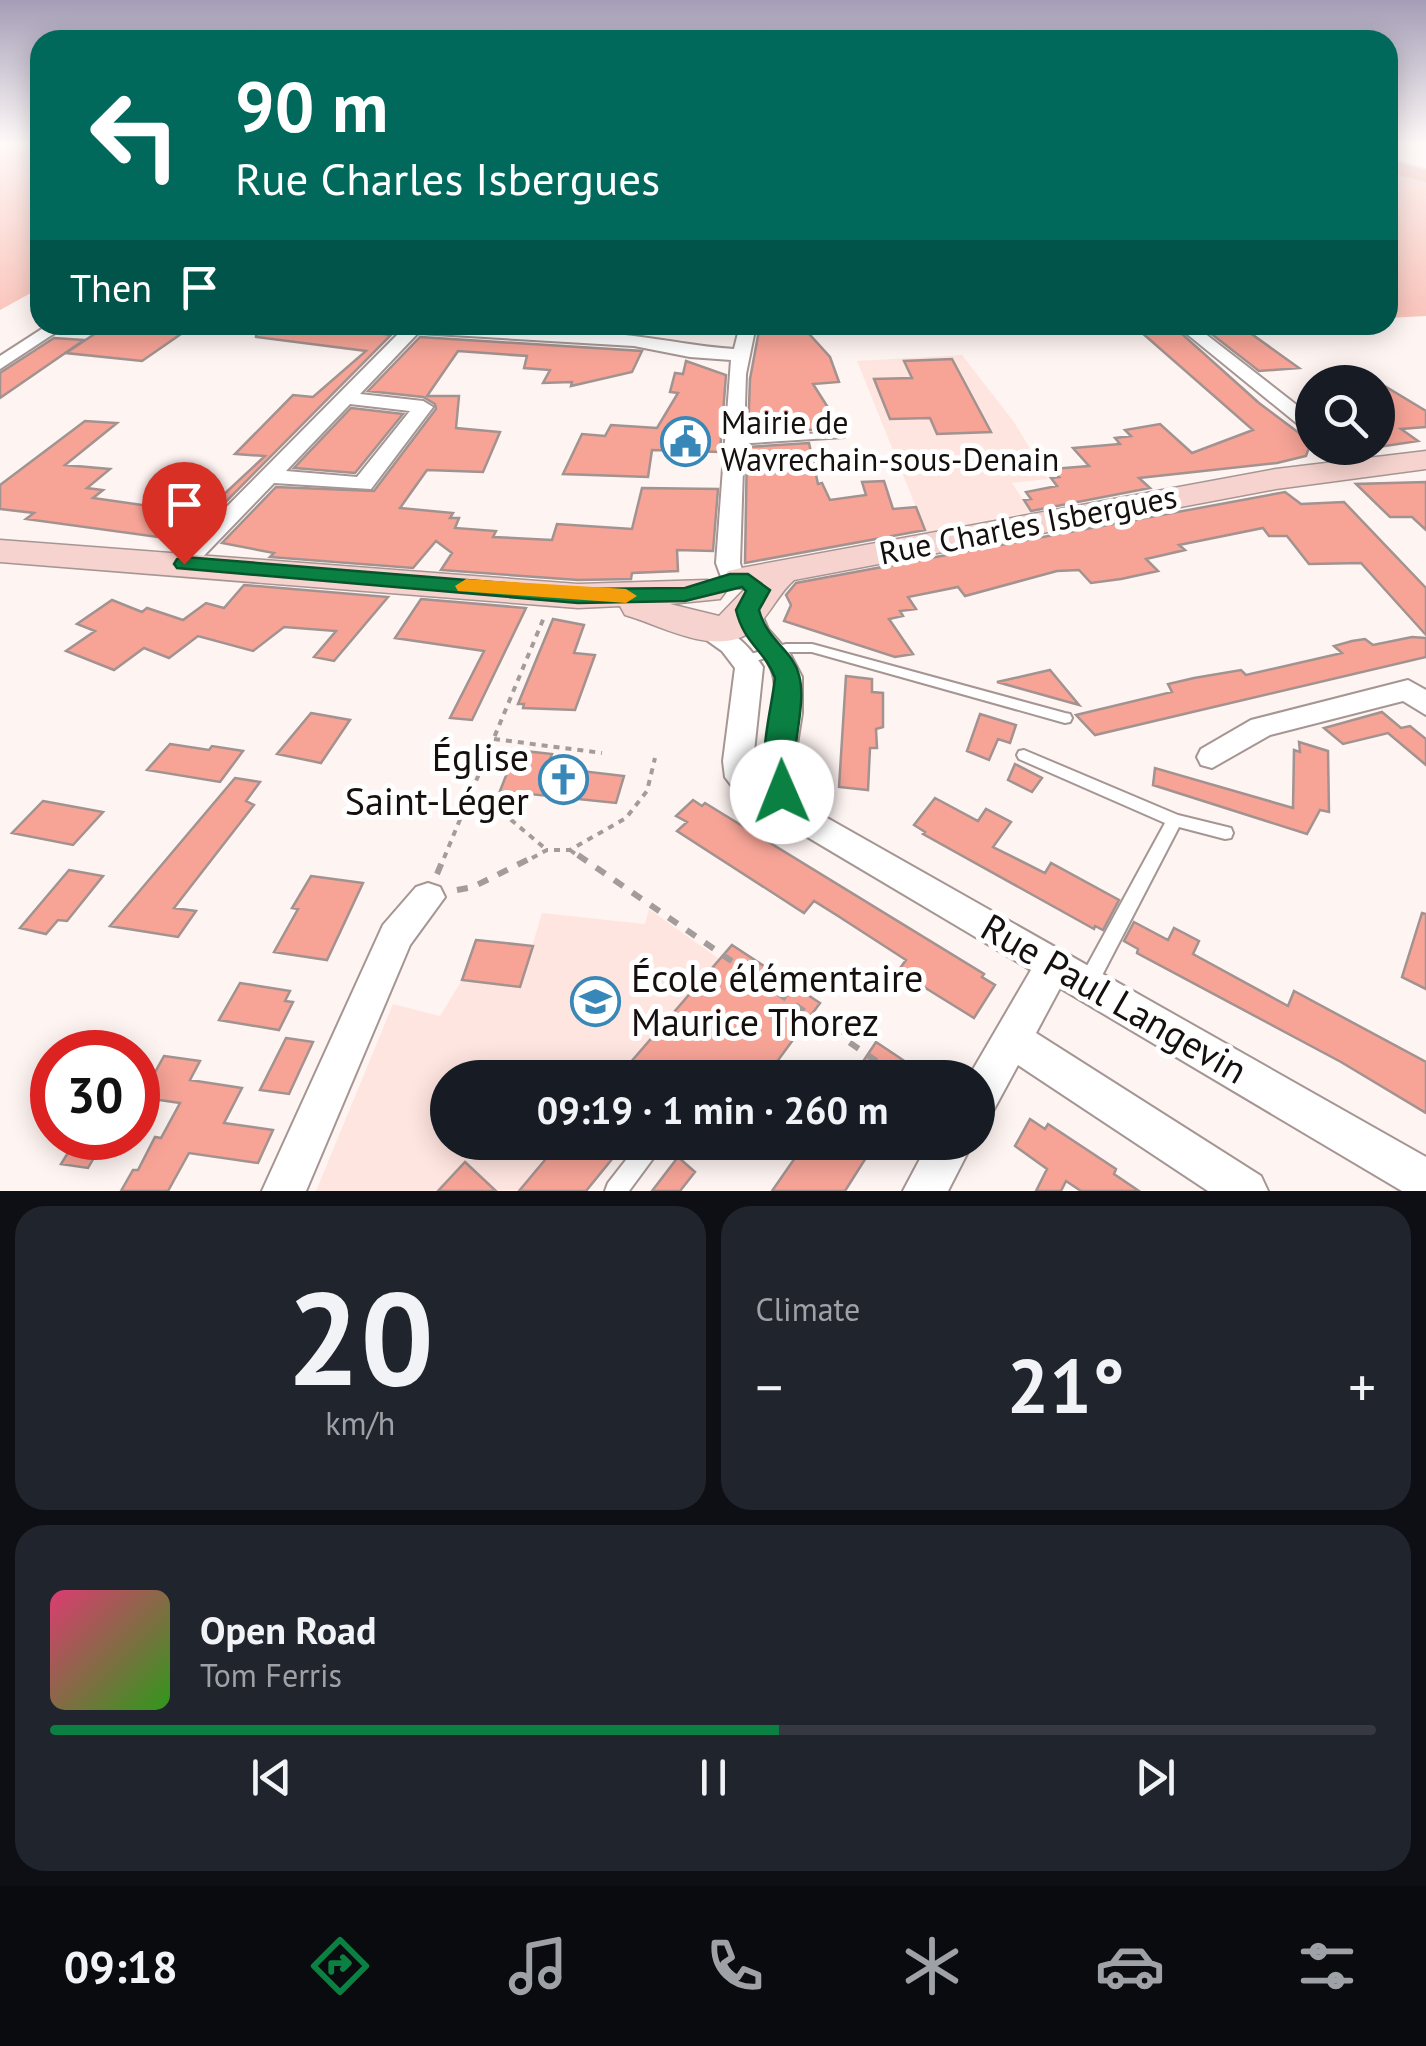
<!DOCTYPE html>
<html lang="en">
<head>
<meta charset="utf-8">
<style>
	:root { --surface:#171b24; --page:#20242c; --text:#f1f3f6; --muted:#9ea1a6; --line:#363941; --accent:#0b8043 }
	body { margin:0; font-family:"PT Sans",sans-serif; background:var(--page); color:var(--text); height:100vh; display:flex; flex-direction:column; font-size:38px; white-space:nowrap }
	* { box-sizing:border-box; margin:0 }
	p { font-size:32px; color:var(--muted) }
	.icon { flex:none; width:55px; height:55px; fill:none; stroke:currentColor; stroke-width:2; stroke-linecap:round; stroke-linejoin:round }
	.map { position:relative; height:1191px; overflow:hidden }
	.side { display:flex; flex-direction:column; gap:15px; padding:15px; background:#0d0f14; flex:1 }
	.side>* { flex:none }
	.banner { position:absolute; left:30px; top:30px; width:1368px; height:305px; border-radius:30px; box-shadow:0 5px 25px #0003; background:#00695c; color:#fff; overflow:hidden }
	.controls { position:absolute; left:1295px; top:365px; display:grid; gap:20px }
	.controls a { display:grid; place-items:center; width:100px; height:100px; border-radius:50%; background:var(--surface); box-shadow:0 5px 25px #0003; font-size:50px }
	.speed { position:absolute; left:30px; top:1030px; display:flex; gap:20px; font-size:50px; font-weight:700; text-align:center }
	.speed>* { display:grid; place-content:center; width:130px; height:130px; border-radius:50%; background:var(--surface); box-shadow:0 5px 25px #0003; line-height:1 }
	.speed .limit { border:15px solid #d22; background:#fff; color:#111 }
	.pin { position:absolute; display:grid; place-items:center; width:85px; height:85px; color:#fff; margin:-102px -42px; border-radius:50% 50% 50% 0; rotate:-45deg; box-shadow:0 0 10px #0007 }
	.pin .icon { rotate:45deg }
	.me { position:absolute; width:110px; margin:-55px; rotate:359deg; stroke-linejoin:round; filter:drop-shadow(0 0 8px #0008) }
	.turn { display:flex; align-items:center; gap:35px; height:210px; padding:0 40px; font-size:45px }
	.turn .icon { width:130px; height:130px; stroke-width:2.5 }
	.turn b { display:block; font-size:70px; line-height:85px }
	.then { display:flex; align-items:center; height:95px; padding:0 40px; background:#0003; gap:20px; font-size:38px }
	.big { font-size:75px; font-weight:800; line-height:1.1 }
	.side .widget { flex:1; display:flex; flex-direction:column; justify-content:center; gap:15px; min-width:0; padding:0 35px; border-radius:30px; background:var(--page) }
	.side .dial { align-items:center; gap:0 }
	.dial b { font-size:130px; line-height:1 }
	.song { display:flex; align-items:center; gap:30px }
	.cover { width:120px; height:120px; border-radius:15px; background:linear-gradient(135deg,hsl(340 70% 55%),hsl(110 70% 35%)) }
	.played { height:10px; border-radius:5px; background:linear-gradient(90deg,var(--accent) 55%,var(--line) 55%) }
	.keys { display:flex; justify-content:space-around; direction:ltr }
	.heat { display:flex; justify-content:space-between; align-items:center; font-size:55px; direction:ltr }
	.side .tiles { flex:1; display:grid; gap:15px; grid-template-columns:1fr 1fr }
	.widget:last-child { grid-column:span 2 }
	.trip { position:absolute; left:430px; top:1060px; width:565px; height:100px; border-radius:50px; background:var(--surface); box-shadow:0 5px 25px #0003; font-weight:800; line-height:100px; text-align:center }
	.menu { display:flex; height:160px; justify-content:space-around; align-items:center; background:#090b0e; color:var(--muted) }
	.menu .icon { width:70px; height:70px }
	.menu .selected { color:var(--accent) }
	.menu b { font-size:45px; color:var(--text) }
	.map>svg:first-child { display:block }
	.built { fill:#ffe5e0 }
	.green { fill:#fac6bd }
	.building { fill:#f7a497; stroke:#a29290; stroke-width:2.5 }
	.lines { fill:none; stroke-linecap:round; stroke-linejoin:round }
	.service-casing { stroke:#a59693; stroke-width:4 }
	.minor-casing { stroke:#a59693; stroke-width:4 }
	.secondary-casing { stroke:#a59693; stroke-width:3 }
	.primary-casing { stroke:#d5d4d4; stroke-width:4 }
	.path-far1 { stroke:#a49c9a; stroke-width:4; stroke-dasharray:6 6; stroke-linecap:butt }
	.path { stroke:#a49c9a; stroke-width:6; stroke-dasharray:11 11; stroke-linecap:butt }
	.service { fill:#fff; fill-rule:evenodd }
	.minor { fill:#fff; fill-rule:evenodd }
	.secondary { fill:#f6d3ce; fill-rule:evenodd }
	.primary { fill:#eda69d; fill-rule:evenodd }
	.route { fill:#0b8043; stroke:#07532c; stroke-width:2.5 }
	.slow { fill:#f59e0b }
	.labels { text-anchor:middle; stroke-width:10; stroke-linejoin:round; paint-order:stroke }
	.poi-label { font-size:32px; fill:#150f0e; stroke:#fff; text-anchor:start }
	.street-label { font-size:32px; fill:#150f0e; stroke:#fff }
	.near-poi-label { font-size:38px; fill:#150f0e; stroke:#fff; text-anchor:end }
	.near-street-label { font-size:38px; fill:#150f0e; stroke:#fff }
</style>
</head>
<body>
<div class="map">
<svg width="1426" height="1191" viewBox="0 0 1426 1191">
	<rect width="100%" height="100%" fill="#fef4f2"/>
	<!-- built -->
	<path class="built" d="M962 355 1014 422 1048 479 1012 483 1031 512 926 532 857 361Z
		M649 909 756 985 680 1077 448 1078V1142L626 1143 586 1191H316L393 1004 440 1016 462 980 520 987 542 913 645 924Z"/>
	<!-- green -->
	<path class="green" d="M0 144H40V288L0 310Z
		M1388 167 1426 177V316L1388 318Z"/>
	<!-- building -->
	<path class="building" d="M108 325H194L142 361 66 353Z
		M257 325H320L391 335 187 541 26 519 34 513 0 509V485L85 421 117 423 65 465 110 469 87 488 103 490 93 498 149 506 169 503 195 506 206 496 220 498 265 456 235 454 293 395 313 397 366 351 256 337Z
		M760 325H801L830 357 839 382 813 384 841 428 748 434 750 379Z
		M1133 325H1172L1259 403 1311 442 1306 456 1277 463 1139 478 1150 488 1031 511 1024 500 1031 499 1026 492 1057 486 1051 478 1059 477 1052 469 1089 466 1073 448 1120 444 1115 438 1131 436 1125 430 1160 424 1192 453 1253 430Z
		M1200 325H1239L1299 368 1259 371Z
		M420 337 642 351 632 372 571 386 572 382 543 383 550 370 524 368 527 356 458 351 427 396H459L456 428 500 432 483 472 427 470 400 508 453 513 450 518H459L455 528 496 531 493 537 552 540 557 524 632 529 642 488 718 489 713 551 677 550 678 571 632 573 631 579 578 580 441 570 452 553 436 541 413 568 270 557 274 553 222 543 276 487 374 491 436 409 435 404 423 397 368 391Z
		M54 338 84 340 0 398V373Z
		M952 359 991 432 937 434 930 418 890 419 874 379 912 378 904 361Z
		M686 361 726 375 720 452 652 450 648 477 563 474 582 434 605 436 611 425 657 428 678 393 670 392 675 373 683 374Z
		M1378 382 1426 411V427L1401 429 1418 441 1378 447Z
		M351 408 403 414 355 473 294 468Z
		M809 443 818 484 822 483 830 500 866 495 862 482 884 481 893 509 916 507 925 530 745 563 747 447Z
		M1426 482V530L1412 517H1390L1356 484Z
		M1285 492 1301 504 1344 502 1426 588V635L1361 563 1309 564 1287 536H1269L1263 528 1179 545 1185 550 1146 559 1158 571 1121 579 1091 583 1079 570 1057 571 965 596 958 587 908 597 916 609 900 611 903 616 889 619 913 654 895 657 784 621 791 605 786 595 796 583Z
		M244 585 388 597 334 661 314 657 336 631 284 627 253 651 198 636 169 658 144 648 114 670 66 651 95 631 77 624 112 600 142 612 147 608 183 620 206 603 224 608Z
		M421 599 526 608 472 720 450 718 484 651 395 638Z
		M553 619 584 625 574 653 595 655 575 710 523 708 524 704H518Z
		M1412 637 1426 638V657L1095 735 1076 715 1172 692 1168 684 1194 678 1241 670 1246 675 1342 653 1334 646 1352 641 1365 639 1373 645Z
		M1050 670 1079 705 997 682Z
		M846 676 872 679V692L883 693V727L876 729 877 748H870L868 790 839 787Z
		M1382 712 1401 728 1410 726 1426 739V765L1388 733 1343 744 1324 728Z
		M311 713 350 720 321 763 277 754Z
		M980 714 1016 725 1010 743 998 739 989 760 967 751Z
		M1299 742 1328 751 1329 812 1320 810 1307 834 1153 785 1155 768 1293 808 1294 750 1300 752Z
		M170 744 209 750 212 746 243 751 220 782 147 770Z
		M516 750 552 754 547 767 624 776 616 803 500 791Z
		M1015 764 1042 778 1032 792 1008 780Z
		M235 778 260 782 246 801 254 805 174 908 196 911 178 937 110 926Z
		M935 798 978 821 986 809 1011 822 993 847 1045 873 1051 863 1119 900 1103 930 1095 926 1094 929 923 834 925 832 914 825Z
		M693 800 702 806 705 803 984 974 982 977 995 985 974 1018 898 971 906 960 838 916 814 901 804 913 677 831 687 822 676 816Z
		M43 801 103 812 73 845 12 833Z
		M69 870 103 876 67 921 58 920 46 934 20 928Z
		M311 876 363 883 327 960 274 952 298 909 292 908Z
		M1422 913 1426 914V989L1402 977Z
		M1134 922 1168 940 1174 928 1199 941 1193 954 1288 1006 1294 991 1426 1062V1113L1341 1062 1137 953 1138 949 1124 941Z
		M476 940 533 946 520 987 462 980Z
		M732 945 820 1003 765 1078H718L716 1068 706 1063 697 1066 690 1078H617Z
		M240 983 290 991 285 1001 293 1002 279 1030 219 1020Z
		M286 1038 313 1042 289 1094 260 1090Z
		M876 1042 900 1058 929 1078H852Z
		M164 1056 200 1061 190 1080 242 1088 224 1123 273 1130 258 1163 189 1153 168 1191H121L133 1170H138L155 1137 161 1138 180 1103 138 1097V1072L154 1074Z
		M1030 1119 1045 1129 1048 1124 1116 1169 1114 1174 1139 1191H1081L1066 1181 1061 1191H1036L1047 1169 1015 1146Z
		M77 1138 104 1140 88 1168 61 1164Z
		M560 1142H626L586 1191H519Z
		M806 1142H876L845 1191H772Z
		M678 1157 695 1172 680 1191H652Z
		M465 1162 496 1191H438Z"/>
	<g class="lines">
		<defs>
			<path id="service" d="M840 432 844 433V437L735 444 730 441 735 438Z
				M786 644H812L1065 713 1070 714 1072 718 1070 722 1065 723 812 652H786L745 664 738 660 740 657Z
				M1024 750 1178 815 1231 828 1233 833 1231 838 1225 839 1179 827 1096 987 1089 989 1082 987 1080 981 1082 975 1165 823 1019 759 1017 755 1019 751Z
				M705 1066 712 1069 714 1078H693L698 1069Z
				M640 1142H663L660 1149 629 1191H605L608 1183Z"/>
			<path id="minor" d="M48 325H67L0 369V356Z
				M355 325C447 325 542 324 634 336 668 340 700 347 734 349L740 325H756L746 374 740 563 745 580 742 585H724L716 563 731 360 690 357 634 346 418 333 360 394 423 401 433 407 371 489 274 483 192 568H176L172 563 176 558 400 332 363 330ZM350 404 410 411 357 477 286 471Z
				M1176 325H1194L1312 417V432L1305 430Z
				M1329 448H1351L1374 467 1363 473Z
				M748 602 757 604 768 629 790 654 802 677V713L794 763 800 791 813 810 1426 1157V1191H1402L1060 988 1036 1033 1261 1176 1268 1191H1208L1018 1065 992 1113 978 1119V1078H968L1031 970 740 797 725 777 723 761 735 668 722 651 691 629 704 621C730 627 749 645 763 667L753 761 755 773 767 783C759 748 780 715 774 679 771 656 742 637 735 610Z
				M1408 680 1426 690V715L1403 701 1270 735 1212 768 1201 765 1197 757 1201 749 1251 720Z
				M428 883 440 887 445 897 410 945 306 1191H262L383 925 416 887Z
				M929 1142H973L948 1191H903Z"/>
			<path id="secondary" d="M1426 451V469L1276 489 794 580C778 594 770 615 754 629 719 660 661 625 625 615L620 606 578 608 0 562V540L578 584 707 580 720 583 726 591 720 599 670 604 719 616 745 589 728 587 723 579 728 571 741 568 1276 469Z"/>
			<path id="primary" d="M1388 160 1426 170V182L1388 172Z"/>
		</defs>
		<!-- service casing -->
		<use href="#service" class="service-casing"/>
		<!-- minor casing -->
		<use href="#minor" class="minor-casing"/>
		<!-- secondary casing -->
		<use href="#secondary" class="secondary-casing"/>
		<!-- primary casing -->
		<use href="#primary" class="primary-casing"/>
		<!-- path-far1 -->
		<path class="path-far1" d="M494 739 602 753
			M471 795 485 798 547 850
			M570 850 581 858
			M444 858 545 615
			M532 858 547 850H570L626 818 647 791 655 758"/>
		<!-- path -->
		<path class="path" d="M578 855 901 1078
			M437 874 445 855
			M457 890 473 887 537 855"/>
		<!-- service -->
		<use href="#service" class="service"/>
		<!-- minor -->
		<use href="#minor" class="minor"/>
		<!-- secondary -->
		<use href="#secondary" class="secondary"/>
		<!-- primary -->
		<use href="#primary" class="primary"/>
	</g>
	<!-- sky -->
	<linearGradient id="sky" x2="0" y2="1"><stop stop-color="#a49db6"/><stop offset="0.46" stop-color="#fffaf9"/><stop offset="1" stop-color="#fffaf9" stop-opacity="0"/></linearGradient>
	<rect width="1426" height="311" fill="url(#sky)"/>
	<!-- route -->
	<path class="route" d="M184 557 578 589 685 588 730 574H748L770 590 759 610C767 641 793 650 799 675 808 708 787 753 797 792L792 799 782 803 773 799C754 766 771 715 775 678 765 650 744 644 736 610L746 591 742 587 685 601 578 603 177 568 174 564 177 559Z"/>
	<!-- slow -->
	<path class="slow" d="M466 579 626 589 637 596 626 603 458 591 455 586Z"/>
	<!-- icons -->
	<defs>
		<symbol id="civic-ring" viewBox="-11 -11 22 22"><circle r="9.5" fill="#fff" stroke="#3787b8" stroke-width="1.5"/><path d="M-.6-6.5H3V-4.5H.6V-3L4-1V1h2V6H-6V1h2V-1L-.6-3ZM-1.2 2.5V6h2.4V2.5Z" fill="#3787b8"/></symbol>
		<symbol id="church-ring" viewBox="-11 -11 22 22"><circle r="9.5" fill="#fff" stroke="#3787b8" stroke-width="1.5"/><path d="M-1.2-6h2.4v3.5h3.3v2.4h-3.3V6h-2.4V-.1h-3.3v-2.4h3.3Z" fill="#3787b8"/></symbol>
		<symbol id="school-ring" viewBox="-11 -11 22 22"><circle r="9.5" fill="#fff" stroke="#3787b8" stroke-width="1.5"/><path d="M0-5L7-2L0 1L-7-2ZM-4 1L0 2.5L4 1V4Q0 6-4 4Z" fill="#3787b8"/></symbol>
	</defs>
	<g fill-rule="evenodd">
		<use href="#civic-ring" x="658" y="414" width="55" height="55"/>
		<use href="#church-ring" x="536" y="752" width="55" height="55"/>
		<use href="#school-ring" x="568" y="974" width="55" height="55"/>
	</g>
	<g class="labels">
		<!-- poi labels -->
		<g class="poi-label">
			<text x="721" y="434">Mairie de<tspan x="721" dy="37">Wavrechain-sous-Denain</tspan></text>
		</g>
		<!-- street labels -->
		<g class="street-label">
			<text transform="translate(1028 525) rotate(-11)" y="11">Rue Charles Isbergues</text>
		</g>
		<!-- near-poi labels -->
		<g class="near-poi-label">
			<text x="529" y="771">Église<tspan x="529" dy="44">Saint-Léger</tspan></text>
			<text x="631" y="992" text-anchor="start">École élémentaire<tspan x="631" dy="44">Maurice Thorez</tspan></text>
		</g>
		<!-- near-street labels -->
		<g class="near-street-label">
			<text transform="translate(1114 999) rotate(30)" y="13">Rue Paul Langevin</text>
		</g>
	</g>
</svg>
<div class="controls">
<a><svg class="icon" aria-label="search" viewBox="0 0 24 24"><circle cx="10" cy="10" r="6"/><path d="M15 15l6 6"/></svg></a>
</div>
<div class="speed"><div class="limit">30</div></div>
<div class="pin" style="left:184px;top:564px;background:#d93025"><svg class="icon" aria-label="arrive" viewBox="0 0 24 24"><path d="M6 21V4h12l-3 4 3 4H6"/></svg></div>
<svg class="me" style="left:782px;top:792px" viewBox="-20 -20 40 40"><circle r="19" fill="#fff"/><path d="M0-13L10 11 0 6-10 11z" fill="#0b8043"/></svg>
<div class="trip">09:19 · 1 min · 260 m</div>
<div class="banner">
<div class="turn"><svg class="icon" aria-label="left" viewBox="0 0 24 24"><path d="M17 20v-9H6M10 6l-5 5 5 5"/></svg><div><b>90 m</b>Rue Charles Isbergues</div></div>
<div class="then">Then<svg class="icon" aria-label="arrive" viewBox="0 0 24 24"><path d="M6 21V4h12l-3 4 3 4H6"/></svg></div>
</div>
</div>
<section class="side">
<div class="tiles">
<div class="widget dial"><b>20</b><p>km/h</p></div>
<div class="widget"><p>Climate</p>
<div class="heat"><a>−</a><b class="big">21°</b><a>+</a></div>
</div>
<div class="widget">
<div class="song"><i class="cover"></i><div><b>Open Road</b><p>Tom Ferris</p></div></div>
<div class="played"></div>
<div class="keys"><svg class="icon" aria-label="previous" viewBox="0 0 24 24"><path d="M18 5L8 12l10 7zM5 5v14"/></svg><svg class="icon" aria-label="pause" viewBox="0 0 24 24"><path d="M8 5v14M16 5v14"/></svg><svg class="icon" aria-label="next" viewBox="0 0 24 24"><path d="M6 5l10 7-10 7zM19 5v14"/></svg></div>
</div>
</div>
</section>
<nav class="menu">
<b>09:18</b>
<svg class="icon selected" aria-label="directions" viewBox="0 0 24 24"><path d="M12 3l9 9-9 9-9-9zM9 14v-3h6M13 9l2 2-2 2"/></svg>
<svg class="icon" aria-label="music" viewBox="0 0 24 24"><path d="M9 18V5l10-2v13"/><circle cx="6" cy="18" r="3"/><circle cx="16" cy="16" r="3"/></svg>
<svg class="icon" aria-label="phone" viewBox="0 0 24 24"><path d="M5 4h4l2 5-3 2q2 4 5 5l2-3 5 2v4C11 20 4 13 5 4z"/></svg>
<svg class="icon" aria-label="climate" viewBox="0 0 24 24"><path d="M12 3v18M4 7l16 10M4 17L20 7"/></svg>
<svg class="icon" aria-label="car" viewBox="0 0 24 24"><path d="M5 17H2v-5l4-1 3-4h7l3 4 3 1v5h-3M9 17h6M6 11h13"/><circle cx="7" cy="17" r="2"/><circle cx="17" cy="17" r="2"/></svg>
<svg class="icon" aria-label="filters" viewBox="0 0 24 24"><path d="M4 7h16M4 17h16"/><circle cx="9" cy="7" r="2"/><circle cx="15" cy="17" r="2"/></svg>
</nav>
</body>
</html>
